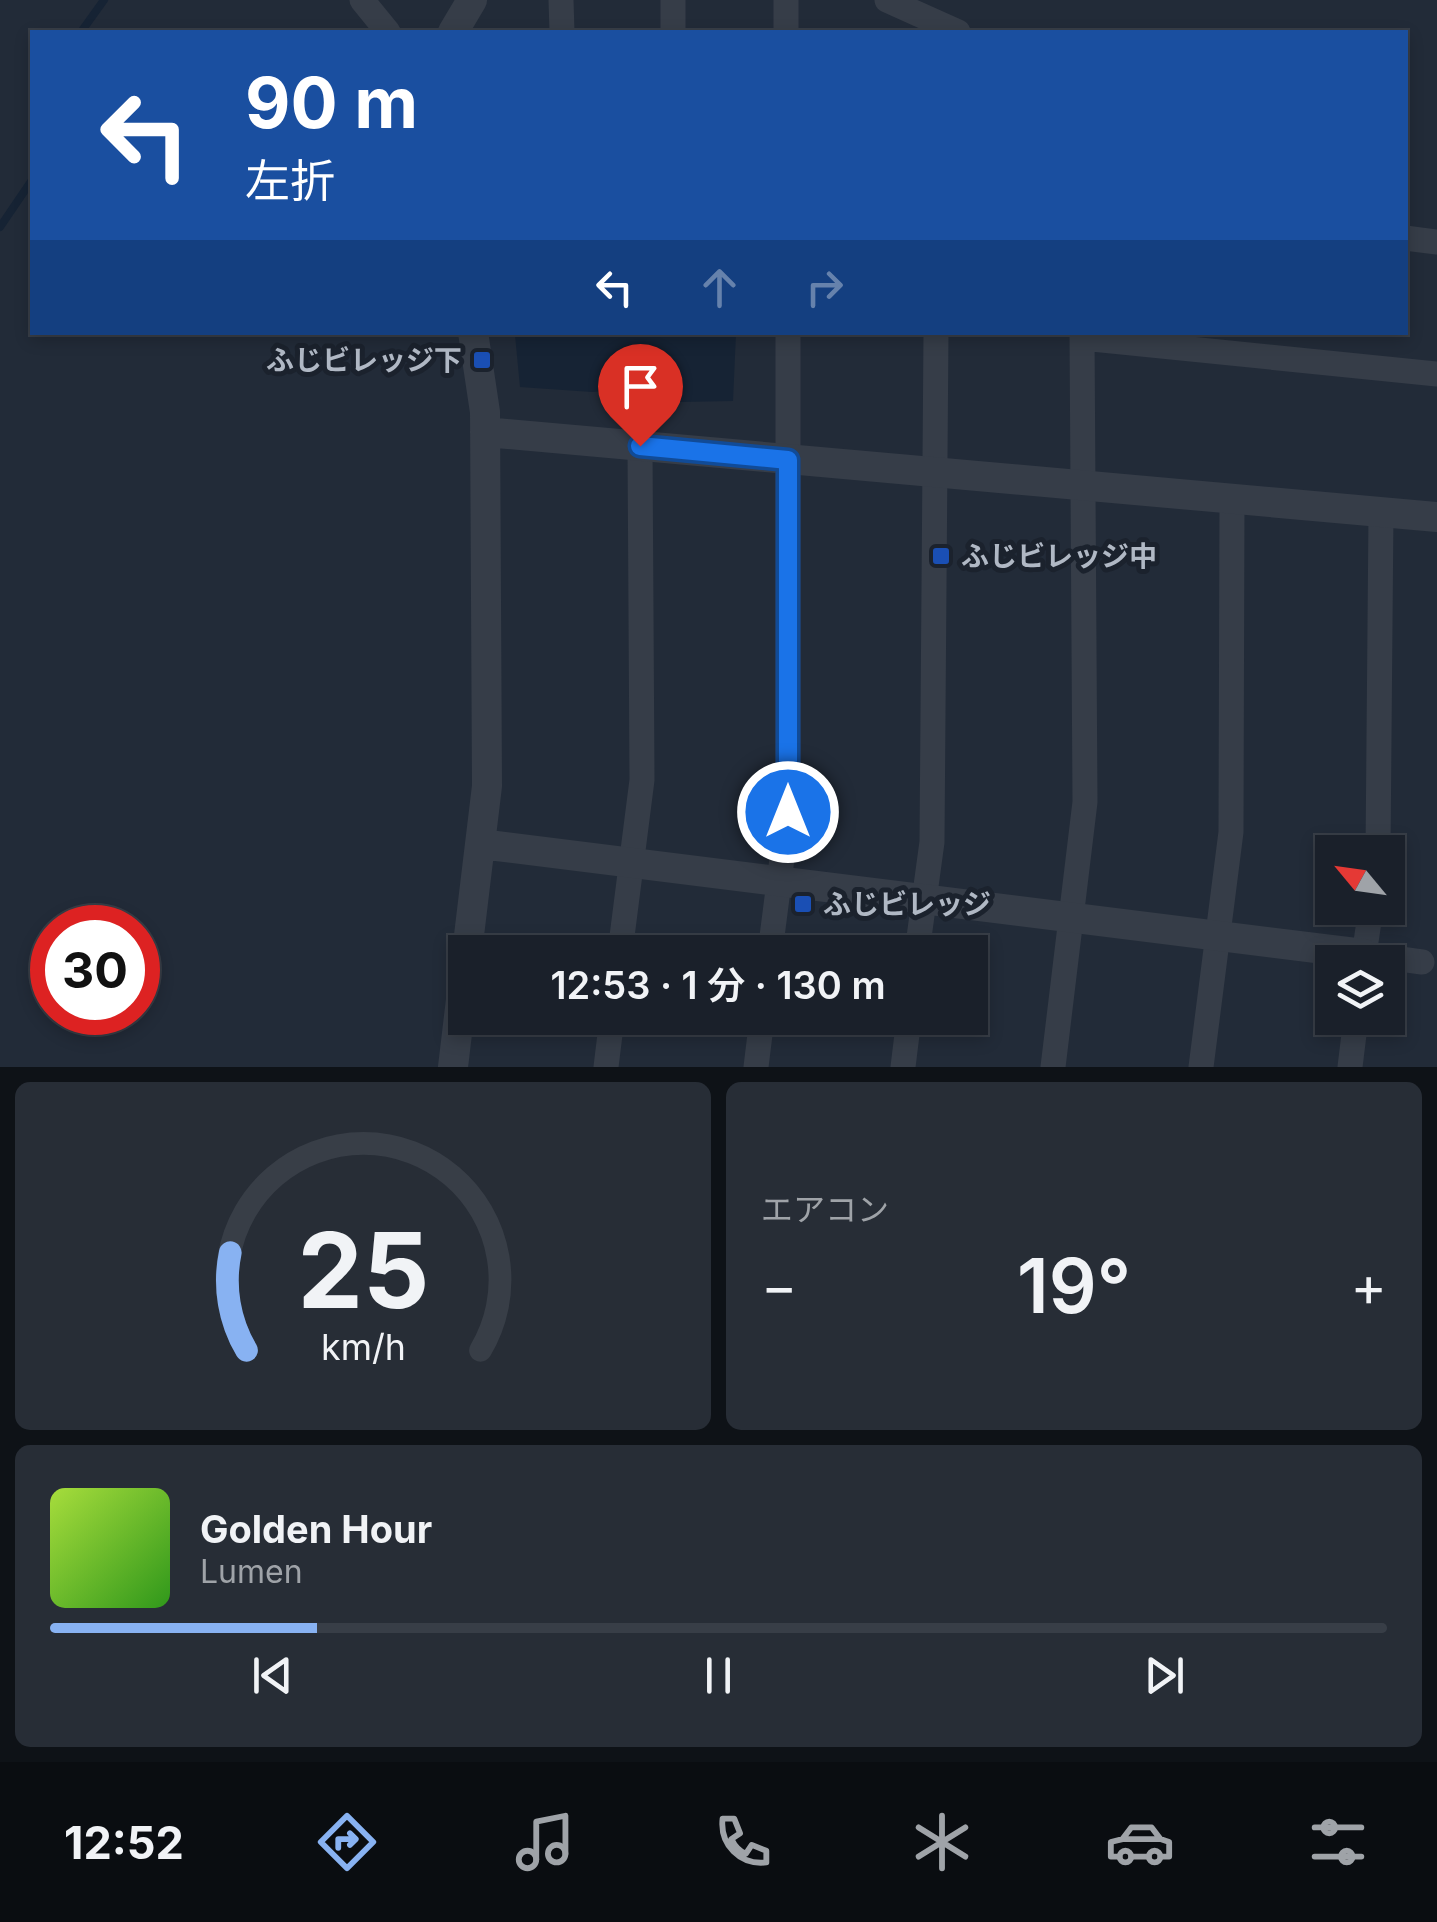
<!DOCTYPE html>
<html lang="ja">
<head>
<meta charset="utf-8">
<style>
	:root { --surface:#1a202a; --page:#272d36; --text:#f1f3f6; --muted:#9fa3a8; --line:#383e47; --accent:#88b2f2 }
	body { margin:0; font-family:Inter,"Noto Sans JP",sans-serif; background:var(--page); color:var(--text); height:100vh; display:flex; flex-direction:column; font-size:38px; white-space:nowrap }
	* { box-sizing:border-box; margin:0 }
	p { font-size:32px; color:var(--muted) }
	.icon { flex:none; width:55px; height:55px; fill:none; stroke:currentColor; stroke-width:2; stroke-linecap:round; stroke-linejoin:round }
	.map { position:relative; height:1067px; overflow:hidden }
	.details { display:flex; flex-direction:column; gap:15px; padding:15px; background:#0e1217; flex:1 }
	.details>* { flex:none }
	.top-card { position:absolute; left:30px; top:30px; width:1378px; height:305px; border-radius:0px; box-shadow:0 5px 15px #0003,0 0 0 2px var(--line); background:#1a4fa0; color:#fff; overflow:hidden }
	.needle { width:65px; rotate:299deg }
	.tools { position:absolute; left:1315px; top:835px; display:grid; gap:20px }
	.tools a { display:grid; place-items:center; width:90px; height:90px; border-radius:0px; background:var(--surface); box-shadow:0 5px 15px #0003,0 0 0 2px var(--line); font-size:50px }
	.speed { position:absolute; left:30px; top:905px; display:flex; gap:20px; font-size:50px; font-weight:700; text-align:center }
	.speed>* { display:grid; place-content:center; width:130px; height:130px; border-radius:50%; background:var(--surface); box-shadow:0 5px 15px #0003,0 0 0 2px var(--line); line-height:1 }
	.speed .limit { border:15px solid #d22; background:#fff; color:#111 }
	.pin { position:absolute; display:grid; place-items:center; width:85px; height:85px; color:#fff; margin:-102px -42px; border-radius:50% 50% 50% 0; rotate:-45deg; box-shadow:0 0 10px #0007 }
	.pin .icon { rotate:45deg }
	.me { position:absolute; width:110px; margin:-55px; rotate:0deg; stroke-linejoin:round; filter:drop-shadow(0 0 8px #0008) }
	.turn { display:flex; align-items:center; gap:35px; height:210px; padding:0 50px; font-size:45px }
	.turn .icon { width:130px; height:130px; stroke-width:2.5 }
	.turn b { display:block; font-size:70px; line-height:85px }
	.lanes { display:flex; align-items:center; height:95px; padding:0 50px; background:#0003; justify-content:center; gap:50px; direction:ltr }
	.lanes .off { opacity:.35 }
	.big { font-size:75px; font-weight:600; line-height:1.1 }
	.details .card { flex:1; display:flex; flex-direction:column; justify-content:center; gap:15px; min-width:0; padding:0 35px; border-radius:15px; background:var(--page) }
	.details .dial { align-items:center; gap:0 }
	.dial svg { height:260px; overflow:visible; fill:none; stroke:var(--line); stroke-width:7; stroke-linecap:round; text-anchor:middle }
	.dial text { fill:var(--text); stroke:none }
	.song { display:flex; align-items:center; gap:30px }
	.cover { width:120px; height:120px; border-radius:15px; background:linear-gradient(135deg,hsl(80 70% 55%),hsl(110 70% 35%)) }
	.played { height:10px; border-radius:5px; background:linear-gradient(90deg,var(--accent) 20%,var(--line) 20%) }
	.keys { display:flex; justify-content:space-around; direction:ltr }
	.heat { display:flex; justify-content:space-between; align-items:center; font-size:55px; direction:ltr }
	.details .tiles { flex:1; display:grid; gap:15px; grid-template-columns:1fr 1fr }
	.card:last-child { grid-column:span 2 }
	.trip { position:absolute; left:448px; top:935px; width:540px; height:100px; border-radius:0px; background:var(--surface); box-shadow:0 5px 15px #0003,0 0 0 2px var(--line); font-weight:600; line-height:100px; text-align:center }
	.menu { display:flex; height:160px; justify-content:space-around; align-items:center; background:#0a0d11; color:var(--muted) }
	.menu .icon { width:70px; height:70px }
	.menu .current { color:var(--accent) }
	.menu b { font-size:45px; color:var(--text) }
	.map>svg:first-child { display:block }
	.water { fill:#162334 }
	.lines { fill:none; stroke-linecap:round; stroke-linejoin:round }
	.stream { stroke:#162334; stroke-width:8 }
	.minor { stroke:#363d48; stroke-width:25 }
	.tertiary { stroke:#363d48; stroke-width:30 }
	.route-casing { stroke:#114b97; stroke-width:25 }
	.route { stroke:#1a73e8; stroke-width:18 }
	.transit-dot { fill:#1a4fb4; stroke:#1b222d; stroke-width:4 }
	.labels { text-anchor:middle; stroke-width:10; stroke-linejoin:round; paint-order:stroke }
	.poi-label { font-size:28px; font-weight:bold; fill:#b0b8c4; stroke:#1b222d; text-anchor:start }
</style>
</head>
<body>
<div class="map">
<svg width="1437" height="1067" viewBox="0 0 1437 1067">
	<rect width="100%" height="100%" fill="#222b38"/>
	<!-- water -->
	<path class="water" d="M525 332 736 333 733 401 680 402 678 385 592 392 520 387 515 335Z"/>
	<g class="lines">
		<!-- stream -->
		<path class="stream" d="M81 32 104 0
			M0 227 32 180"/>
		<!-- minor -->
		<path class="minor" d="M362 0 388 32
			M561 0 562 32
			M673 0V32
			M786 0V32
			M887 0 958 32
			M1405 238 1437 242
			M1082 338 1437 374
			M1378 852 1381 512
			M620 952 642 780 640 446
			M770 952 788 812V332
			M917 952 932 842 936 332
			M1364 954 1422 962
			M1363 962 1371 908
			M606 1067 612 1018
			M756 1067 762 1018
			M903 1067 909 1018
			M1053 1067 1085 802 1082 332
			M1201 1067 1231 832 1232 499
			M1350 1067 1356 1018"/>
		<!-- tertiary -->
		<path class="tertiary" d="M453 32 472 0
			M485 432 1437 517
			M480 844 1364 954
			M467 952 487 786 485 412 473 332
			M453 1067 465 966"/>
	</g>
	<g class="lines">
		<defs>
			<path id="route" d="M640 446 788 460V812"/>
		</defs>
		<!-- route casing -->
		<use href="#route" class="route-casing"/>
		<!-- route -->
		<use href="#route" class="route"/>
	</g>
	<!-- markers -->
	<g class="transit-dot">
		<rect x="472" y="350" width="20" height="20" rx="5"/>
		<rect x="931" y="546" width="20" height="20" rx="5"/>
		<rect x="793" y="894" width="20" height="20" rx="5"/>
	</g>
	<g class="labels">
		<!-- poi labels -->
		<g class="poi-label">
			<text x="462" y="370" text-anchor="end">ふじビレッジ下</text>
			<text x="961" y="566">ふじビレッジ中</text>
			<text x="823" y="914">ふじビレッジ</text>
		</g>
	</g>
</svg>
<div class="tools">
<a><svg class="needle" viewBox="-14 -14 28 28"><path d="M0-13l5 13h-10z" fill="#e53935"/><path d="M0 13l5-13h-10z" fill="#9fa3a8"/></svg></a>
<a><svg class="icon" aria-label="layers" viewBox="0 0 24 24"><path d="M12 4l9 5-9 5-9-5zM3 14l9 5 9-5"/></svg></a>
</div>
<div class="speed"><div class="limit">30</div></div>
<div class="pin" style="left:640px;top:446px;background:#d93025"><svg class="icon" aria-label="arrive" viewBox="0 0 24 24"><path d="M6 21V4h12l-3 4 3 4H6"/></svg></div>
<svg class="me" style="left:788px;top:812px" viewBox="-20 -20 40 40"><circle r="17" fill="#1a73e8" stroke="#fff" stroke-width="3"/><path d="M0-11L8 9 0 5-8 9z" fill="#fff"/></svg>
<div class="trip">12:53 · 1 分 · 130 m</div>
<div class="top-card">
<div class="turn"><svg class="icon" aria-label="left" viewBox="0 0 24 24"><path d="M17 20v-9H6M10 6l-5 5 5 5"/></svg><div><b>90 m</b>左折</div></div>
<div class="lanes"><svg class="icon" aria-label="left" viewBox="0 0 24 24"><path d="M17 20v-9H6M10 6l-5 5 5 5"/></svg><svg class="icon off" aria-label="ahead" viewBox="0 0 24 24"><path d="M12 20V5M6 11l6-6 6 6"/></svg><svg class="icon off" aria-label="right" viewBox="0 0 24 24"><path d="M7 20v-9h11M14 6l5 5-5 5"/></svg></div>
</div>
</div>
<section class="details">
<div class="tiles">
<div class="card dial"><svg viewBox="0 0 100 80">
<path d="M14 69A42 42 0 1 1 86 69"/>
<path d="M14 69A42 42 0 0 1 9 39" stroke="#88b2f2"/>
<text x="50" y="56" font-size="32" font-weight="700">25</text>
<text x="50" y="72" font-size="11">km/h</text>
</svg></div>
<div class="card"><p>エアコン</p>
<div class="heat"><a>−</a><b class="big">19°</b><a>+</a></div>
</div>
<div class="card">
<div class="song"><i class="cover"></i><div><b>Golden Hour</b><p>Lumen</p></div></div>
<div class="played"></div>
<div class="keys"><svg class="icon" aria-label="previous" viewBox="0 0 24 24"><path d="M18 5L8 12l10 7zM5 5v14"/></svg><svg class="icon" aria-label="pause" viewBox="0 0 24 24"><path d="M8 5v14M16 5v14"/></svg><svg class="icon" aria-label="next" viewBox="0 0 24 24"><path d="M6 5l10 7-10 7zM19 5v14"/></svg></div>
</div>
</div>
</section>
<nav class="menu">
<b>12:52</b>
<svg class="icon current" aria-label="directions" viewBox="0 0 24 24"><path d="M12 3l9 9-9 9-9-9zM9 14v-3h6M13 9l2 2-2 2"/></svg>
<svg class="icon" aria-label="music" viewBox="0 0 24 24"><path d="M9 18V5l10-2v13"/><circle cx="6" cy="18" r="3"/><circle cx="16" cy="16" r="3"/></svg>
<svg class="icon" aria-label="phone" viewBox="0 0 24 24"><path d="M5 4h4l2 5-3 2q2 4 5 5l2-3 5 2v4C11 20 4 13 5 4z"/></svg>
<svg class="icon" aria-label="climate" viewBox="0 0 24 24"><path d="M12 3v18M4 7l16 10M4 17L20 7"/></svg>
<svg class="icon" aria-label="car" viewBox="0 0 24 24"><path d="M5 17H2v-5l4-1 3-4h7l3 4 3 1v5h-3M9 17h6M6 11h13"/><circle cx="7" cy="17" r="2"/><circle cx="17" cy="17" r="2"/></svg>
<svg class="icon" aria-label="filters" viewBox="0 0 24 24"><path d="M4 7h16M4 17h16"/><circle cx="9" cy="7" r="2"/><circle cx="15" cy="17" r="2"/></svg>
</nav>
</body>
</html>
